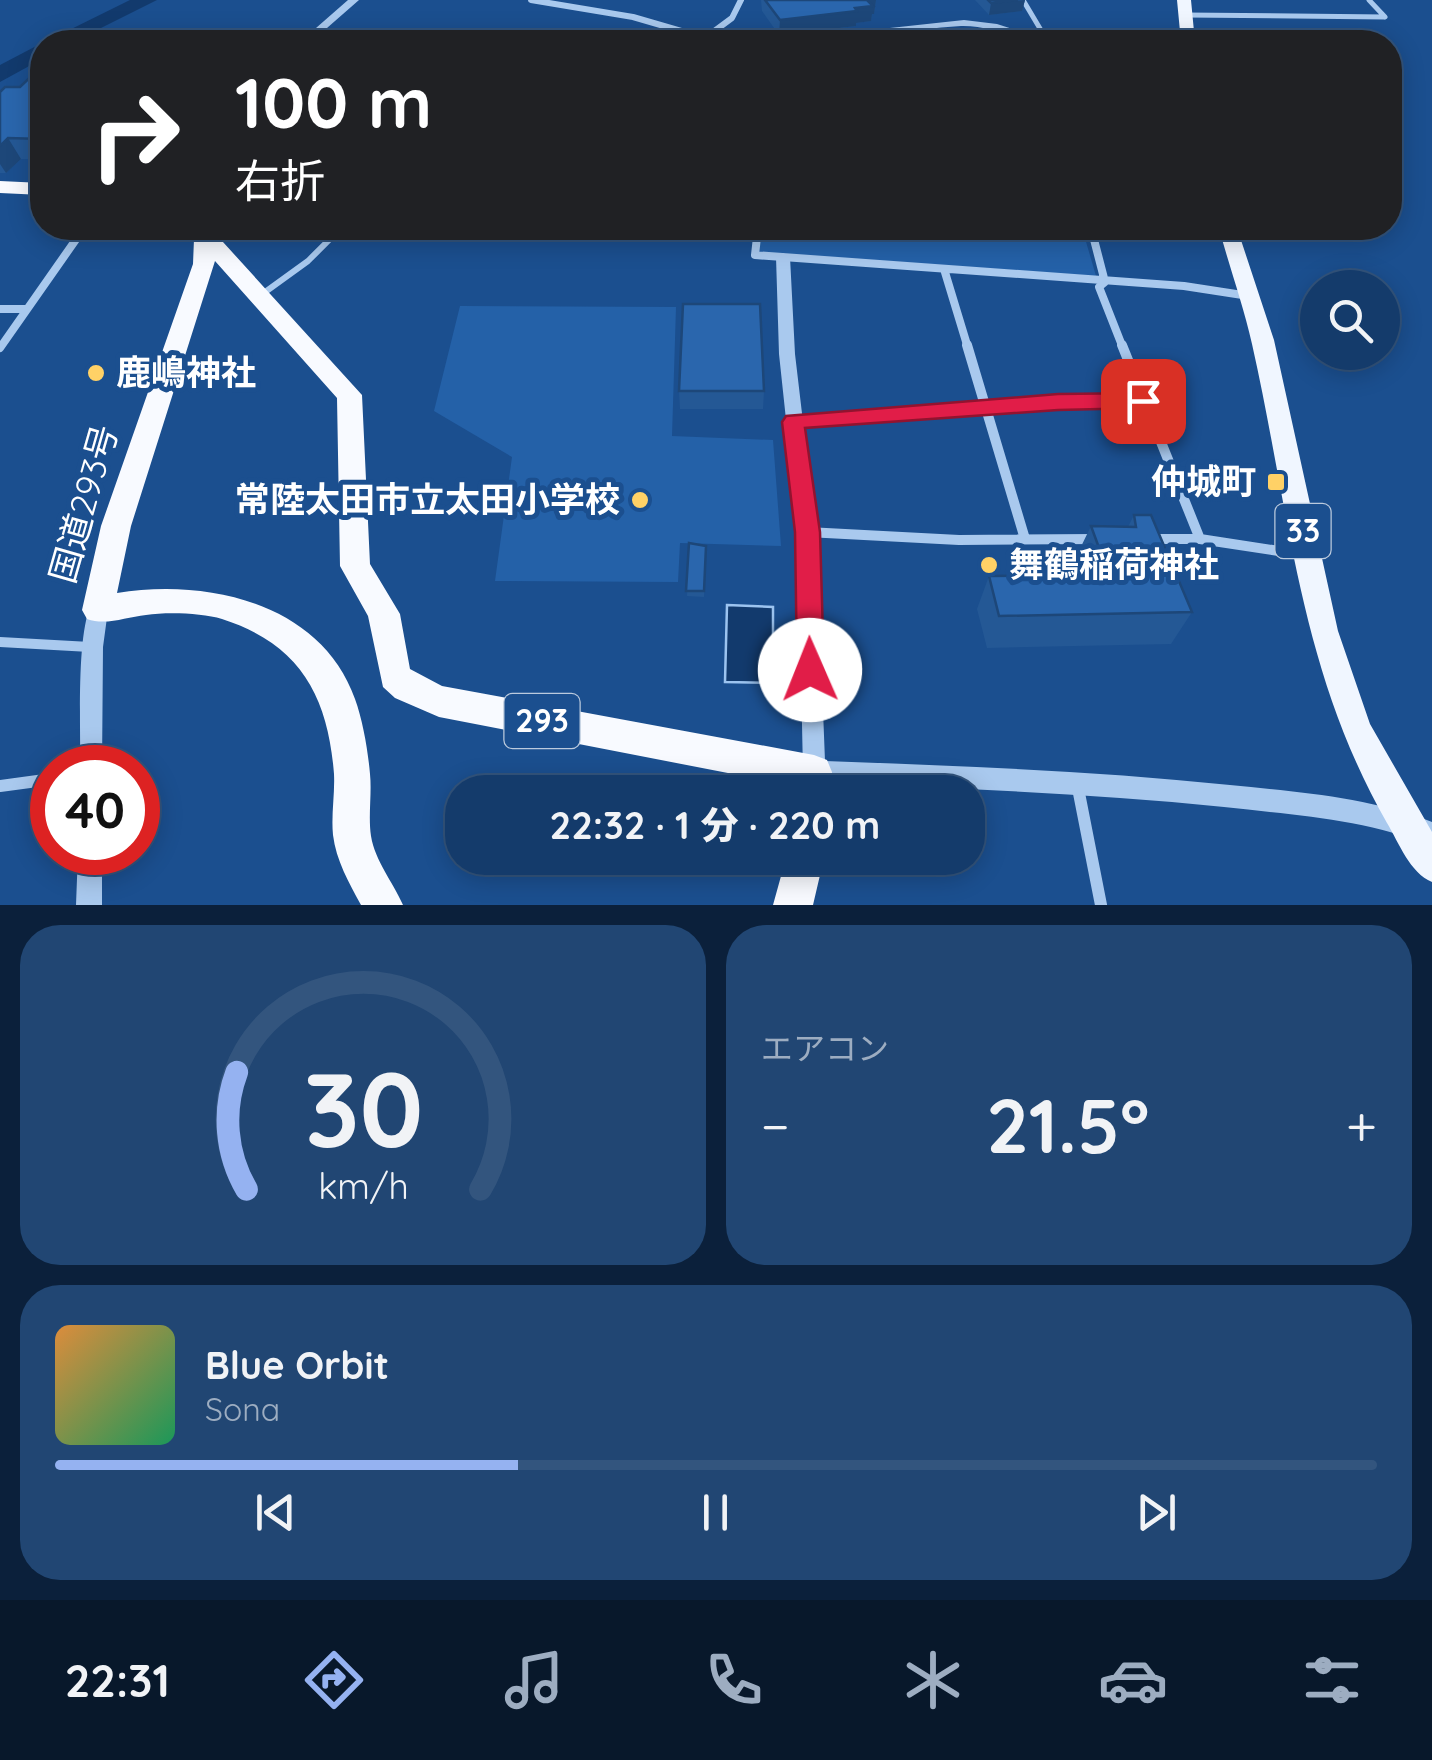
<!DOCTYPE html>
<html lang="ja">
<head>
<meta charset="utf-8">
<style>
	:root { --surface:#143b6b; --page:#214673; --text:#f1f3f6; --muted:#9dadc1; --line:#33557e; --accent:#95b2f1 }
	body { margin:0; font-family:Quicksand,"Noto Sans JP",sans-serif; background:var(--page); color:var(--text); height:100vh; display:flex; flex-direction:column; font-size:38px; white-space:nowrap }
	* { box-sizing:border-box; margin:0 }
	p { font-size:32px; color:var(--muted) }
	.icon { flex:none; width:55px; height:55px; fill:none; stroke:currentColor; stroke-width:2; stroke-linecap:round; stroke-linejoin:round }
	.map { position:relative; height:905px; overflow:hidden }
	.panel { display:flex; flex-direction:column; gap:20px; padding:20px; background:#0b203b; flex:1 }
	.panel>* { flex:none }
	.hud { position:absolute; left:30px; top:30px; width:1372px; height:210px; border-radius:40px; box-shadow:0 5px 25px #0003,0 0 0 2px var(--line); background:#202124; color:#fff; overflow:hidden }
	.fabs { position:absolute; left:1300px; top:270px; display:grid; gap:20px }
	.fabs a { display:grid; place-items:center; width:100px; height:100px; border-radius:50%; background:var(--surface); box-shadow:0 5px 25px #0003,0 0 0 2px var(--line); font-size:50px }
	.speed { position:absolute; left:30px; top:745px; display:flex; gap:20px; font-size:50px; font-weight:700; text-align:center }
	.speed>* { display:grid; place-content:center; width:130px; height:130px; border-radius:50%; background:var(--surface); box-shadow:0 5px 25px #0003,0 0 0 2px var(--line); line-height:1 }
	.speed .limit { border:15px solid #d22; background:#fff; color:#111 }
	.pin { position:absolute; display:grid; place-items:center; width:85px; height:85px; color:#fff; margin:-42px; border-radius:20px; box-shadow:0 5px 15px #0006 }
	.me { position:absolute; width:110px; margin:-55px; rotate:359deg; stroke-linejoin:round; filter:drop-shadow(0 0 8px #0008) }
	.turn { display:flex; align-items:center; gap:35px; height:210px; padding:0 40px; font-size:45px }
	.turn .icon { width:130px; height:130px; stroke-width:2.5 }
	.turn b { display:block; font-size:70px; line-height:85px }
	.big { font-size:75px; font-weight:800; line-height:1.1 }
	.panel .widget { flex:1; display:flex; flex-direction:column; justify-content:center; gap:15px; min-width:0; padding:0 35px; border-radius:40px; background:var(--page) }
	.panel .dial { align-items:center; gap:0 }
	.dial svg { height:260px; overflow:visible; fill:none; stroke:var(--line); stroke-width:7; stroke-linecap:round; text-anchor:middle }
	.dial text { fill:var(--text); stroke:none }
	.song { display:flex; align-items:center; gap:30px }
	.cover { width:120px; height:120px; border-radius:15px; background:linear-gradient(135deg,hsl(30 70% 55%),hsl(150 70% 35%)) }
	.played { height:10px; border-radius:5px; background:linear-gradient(90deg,var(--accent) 35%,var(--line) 35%) }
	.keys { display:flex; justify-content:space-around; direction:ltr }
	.heat { display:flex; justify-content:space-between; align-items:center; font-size:55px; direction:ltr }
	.panel .tiles { flex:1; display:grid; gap:20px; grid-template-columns:1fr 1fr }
	.widget:last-child { grid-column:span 2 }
	.trip { position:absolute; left:445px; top:775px; width:540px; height:100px; border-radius:40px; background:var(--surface); box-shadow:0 5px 25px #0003,0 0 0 2px var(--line); font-weight:800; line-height:100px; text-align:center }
	.tabs { display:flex; height:160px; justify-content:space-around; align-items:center; background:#08182b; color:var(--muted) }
	.tabs .icon { width:70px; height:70px }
	.tabs .selected { color:var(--accent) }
	.tabs b { font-size:45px; color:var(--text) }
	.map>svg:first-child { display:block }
	.green { fill:#2461a8 }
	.water { fill:#123a6d; stroke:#9cc4f0; stroke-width:2.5 }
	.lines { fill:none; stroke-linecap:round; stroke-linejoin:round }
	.river { fill:#123a6d; fill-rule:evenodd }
	.service-far3 { stroke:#a9c9ee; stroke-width:5 }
	.service-far2 { stroke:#a9c9ee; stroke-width:6 }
	.service-far1 { stroke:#a9c9ee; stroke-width:8 }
	.service { stroke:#a9c9ee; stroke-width:10 }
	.minor-far3 { stroke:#a9c9ee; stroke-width:6 }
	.minor-far2 { stroke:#a9c9ee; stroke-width:8 }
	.minor-far1 { stroke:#a9c9ee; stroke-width:10 }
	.minor { stroke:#a9c9ee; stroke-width:12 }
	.tertiary { fill:#a9c9ee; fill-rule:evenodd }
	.primary { fill:#f0f6ff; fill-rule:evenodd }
	.trunk { fill:#f8faff; fill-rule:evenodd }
	.wall { fill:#245895 }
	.shaded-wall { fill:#1d4779 }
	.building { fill:#2a66ad; stroke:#1d4779; stroke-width:2.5 }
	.route { fill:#e11d48; stroke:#92132f; stroke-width:2.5 }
	.poi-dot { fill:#ffd166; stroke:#1b4f8f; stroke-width:4 }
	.labels { text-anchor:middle; stroke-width:10; stroke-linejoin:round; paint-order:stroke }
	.shield { fill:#1b4f8f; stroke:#bbcadd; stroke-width:2.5 }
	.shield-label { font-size:32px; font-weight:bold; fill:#fff }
	.poi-label { font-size:35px; font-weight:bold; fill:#fff; stroke:#1b4f8f; text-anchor:start }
	.street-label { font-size:35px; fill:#fff; stroke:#1b4f8f }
</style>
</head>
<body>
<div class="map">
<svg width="1432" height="905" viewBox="0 0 1432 905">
	<rect width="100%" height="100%" fill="#1b4f8f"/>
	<!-- green -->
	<path class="green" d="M762 228H1082L1096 276 759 252Z
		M460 306 676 307 672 436 773 440 781 546 680 543 678 582 495 581 512 457 434 411Z"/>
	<!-- water -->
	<path class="water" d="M727 605 773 607V683L725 682Z"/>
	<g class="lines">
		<!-- river -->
		<path class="river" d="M130 0H157L73 42H45Z
			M42 43V59L0 82V65Z"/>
		<!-- service-far3 -->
		<path class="service-far3" d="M1023 0 1048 42
			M1369 0 1385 17
			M1185 15 1385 17"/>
		<!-- service-far2 -->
		<path class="service-far2" d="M261 295 308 261 341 228"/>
		<!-- service-far1 -->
		<path class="service-far1" d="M794 421 1058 402 1143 401"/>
		<!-- service -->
		<path class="service" d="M0 642 90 647"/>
		<!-- minor-far3 -->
		<path class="minor-far3" d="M531 0 633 17 719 42
			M705 38 732 18 741 0"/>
		<!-- minor-far2 -->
		<path class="minor-far2" d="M758 228 755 255 1184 286 1249 296
			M1091 228 1105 282 1099 287 1123 348
			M944 269 968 348
			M0 309H27
			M0 348 84 228"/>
		<!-- minor-far1 -->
		<path class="minor-far1" d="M967 345 1025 539
			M1122 345 1200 539
			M807 532 959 540 1096 539
			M1148 539H1200L1305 555"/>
		<!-- minor -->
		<path class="minor" d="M1077 783 1101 905
			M0 786 52 779"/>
		<!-- tertiary -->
		<path class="tertiary" d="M348 0H359L311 42H300Z
			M964 20 997 24 1052 42C1022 44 993 25 961 26 902 29 842 46 783 42L788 39Z
			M783 253 790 257 795 354 816 532 825 761C960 766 1095 771 1230 785 1298 792 1368 797 1432 822V846C1366 819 1294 815 1224 807 1087 793 951 788 814 783L806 780 803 772 798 532 779 354 776 257Z
			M98 601 105 604 108 610 103 647 102 768H80C81 725 76 640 91 604Z
			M78 852H102V905H76Z"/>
		<!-- primary -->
		<path class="primary" d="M1177 0H1191L1195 42H1181Z
			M1219 228H1237L1274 340 1338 631 1370 724 1432 832V882C1410 873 1399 843 1387 823 1299 669 1290 513 1252 344 1243 304 1229 266 1219 228Z"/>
		<!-- trunk -->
		<path class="trunk" d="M0 181 42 183V195L0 193Z
			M185 228H207L213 231 362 395 370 564 400 614 410 669 442 686 814 755 827 760 832 772 831 792H795V786L439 717 395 698 383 687 368 616 340 566 337 398 215 261 131 526 117 593C207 578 321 603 355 699 363 721 368 751 370 774 372 794 368 816 371 836 375 861 393 882 403 905H361C349 883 336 860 333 835 331 815 335 794 334 774 328 696 300 644 222 619 202 613 167 612 146 615 126 617 106 626 87 619L82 610 101 526 193 264 194 239Z
			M786 858H824L813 905H773Z"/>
	</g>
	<!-- wall -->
	<path class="wall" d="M761 0H876L874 14H872L871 21 856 23V26L779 35 762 11Z
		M975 0H1025L1022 11 989 15Z
		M42 66V159H21L6 173H0V92L20 87Z
		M679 391H764L763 409H680Z
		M1134 515 1192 612 1171 644 987 648 977 609 989 576 1081 575 1075 559 1091 526 1128 527Z
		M689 543 706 546 704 597 687 596Z"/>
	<!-- shaded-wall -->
	<path class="shaded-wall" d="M867 0H876L874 14H872L871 21 856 23V26L779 35 780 20 855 8Z
		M1025 0 1022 11 989 15 991 3Z
		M8 138 21 159 6 173 0 164V146Z"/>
	<!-- building -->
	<path class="building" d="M765 0H867L873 6 855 8 857 11 780 20Z
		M988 0H1018L991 3Z
		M42 66V139L8 138 0 146V92L5 87H20Z
		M683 304H760L764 391H679Z
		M1134 515H1151L1192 612 999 616 989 576 1109 575 1091 526 1136 527Z
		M689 543 706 546 704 591H686Z"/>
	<!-- route -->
	<path class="route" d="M1143 393 1154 401 1143 408 1058 410 805 428 820 532 824 670 820 679 810 682 801 679 797 670 795 532 782 422 786 416 1058 394Z"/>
	<!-- markers -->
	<g class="poi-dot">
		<circle cx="96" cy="373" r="10"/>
		<rect x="1266" y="472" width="20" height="20" rx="5"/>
		<circle cx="640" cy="500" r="10"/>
		<circle cx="989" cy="565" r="10"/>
	</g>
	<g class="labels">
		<!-- shield labels -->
		<g class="shield">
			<rect x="1275.5" y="504" width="55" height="54" rx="8"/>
			<rect x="504.5" y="694" width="75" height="54" rx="8"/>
		</g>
		<g class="shield-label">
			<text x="1303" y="542">33</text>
			<text x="542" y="732">293</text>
		</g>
		<!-- poi labels -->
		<g class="poi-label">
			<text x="116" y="385">鹿嶋神社</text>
			<text x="1256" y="494" text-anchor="end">仲城町</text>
			<text x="620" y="512" text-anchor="end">常陸太田市立太田小学校</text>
			<text x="1009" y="577">舞鶴稲荷神社</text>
		</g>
		<!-- street labels -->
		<g class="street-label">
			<text transform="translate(84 504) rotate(-74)" y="12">国道293号</text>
		</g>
	</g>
</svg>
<div class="fabs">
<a><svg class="icon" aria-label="search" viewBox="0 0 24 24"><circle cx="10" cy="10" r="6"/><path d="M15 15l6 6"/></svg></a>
</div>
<div class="speed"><div class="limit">40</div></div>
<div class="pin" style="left:1143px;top:401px;background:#d93025"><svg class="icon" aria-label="arrive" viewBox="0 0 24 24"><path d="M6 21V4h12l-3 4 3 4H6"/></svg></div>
<svg class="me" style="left:810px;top:670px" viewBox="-20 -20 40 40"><circle r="19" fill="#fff"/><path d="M0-13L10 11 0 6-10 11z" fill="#e11d48"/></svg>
<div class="trip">22:32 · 1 分 · 220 m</div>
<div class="hud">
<div class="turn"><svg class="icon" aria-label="right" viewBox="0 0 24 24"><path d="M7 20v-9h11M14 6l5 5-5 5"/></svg><div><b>100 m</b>右折</div></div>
</div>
</div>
<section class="panel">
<div class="tiles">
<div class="widget dial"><svg viewBox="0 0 100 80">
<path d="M14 69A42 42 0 1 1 86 69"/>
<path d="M14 69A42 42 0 0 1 11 33" stroke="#95b2f1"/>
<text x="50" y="56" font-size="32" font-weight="700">30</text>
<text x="50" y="72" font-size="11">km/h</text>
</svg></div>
<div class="widget"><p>エアコン</p>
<div class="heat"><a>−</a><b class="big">21.5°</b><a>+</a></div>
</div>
<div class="widget">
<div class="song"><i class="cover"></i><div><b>Blue Orbit</b><p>Sona</p></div></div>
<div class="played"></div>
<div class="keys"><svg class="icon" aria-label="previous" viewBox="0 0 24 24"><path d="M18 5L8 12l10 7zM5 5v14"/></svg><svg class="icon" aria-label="pause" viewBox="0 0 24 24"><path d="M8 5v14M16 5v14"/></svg><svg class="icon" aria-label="next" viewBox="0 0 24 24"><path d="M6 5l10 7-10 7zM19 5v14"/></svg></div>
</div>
</div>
</section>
<nav class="tabs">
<b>22:31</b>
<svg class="icon selected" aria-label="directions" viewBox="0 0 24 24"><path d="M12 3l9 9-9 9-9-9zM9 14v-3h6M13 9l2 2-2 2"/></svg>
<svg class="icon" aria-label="music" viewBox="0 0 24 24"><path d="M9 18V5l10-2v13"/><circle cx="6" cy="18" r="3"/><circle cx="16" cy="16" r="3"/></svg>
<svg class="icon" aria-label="phone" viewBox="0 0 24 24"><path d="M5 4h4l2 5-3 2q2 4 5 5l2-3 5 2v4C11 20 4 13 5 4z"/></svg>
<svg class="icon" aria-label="climate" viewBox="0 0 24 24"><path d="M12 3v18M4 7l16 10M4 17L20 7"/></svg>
<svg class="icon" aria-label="car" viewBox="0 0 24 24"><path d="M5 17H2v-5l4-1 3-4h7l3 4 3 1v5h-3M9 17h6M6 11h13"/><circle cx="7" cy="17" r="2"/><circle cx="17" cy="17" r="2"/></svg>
<svg class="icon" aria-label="filters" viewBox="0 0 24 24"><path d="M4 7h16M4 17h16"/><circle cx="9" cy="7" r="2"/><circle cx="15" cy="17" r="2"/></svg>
</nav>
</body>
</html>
